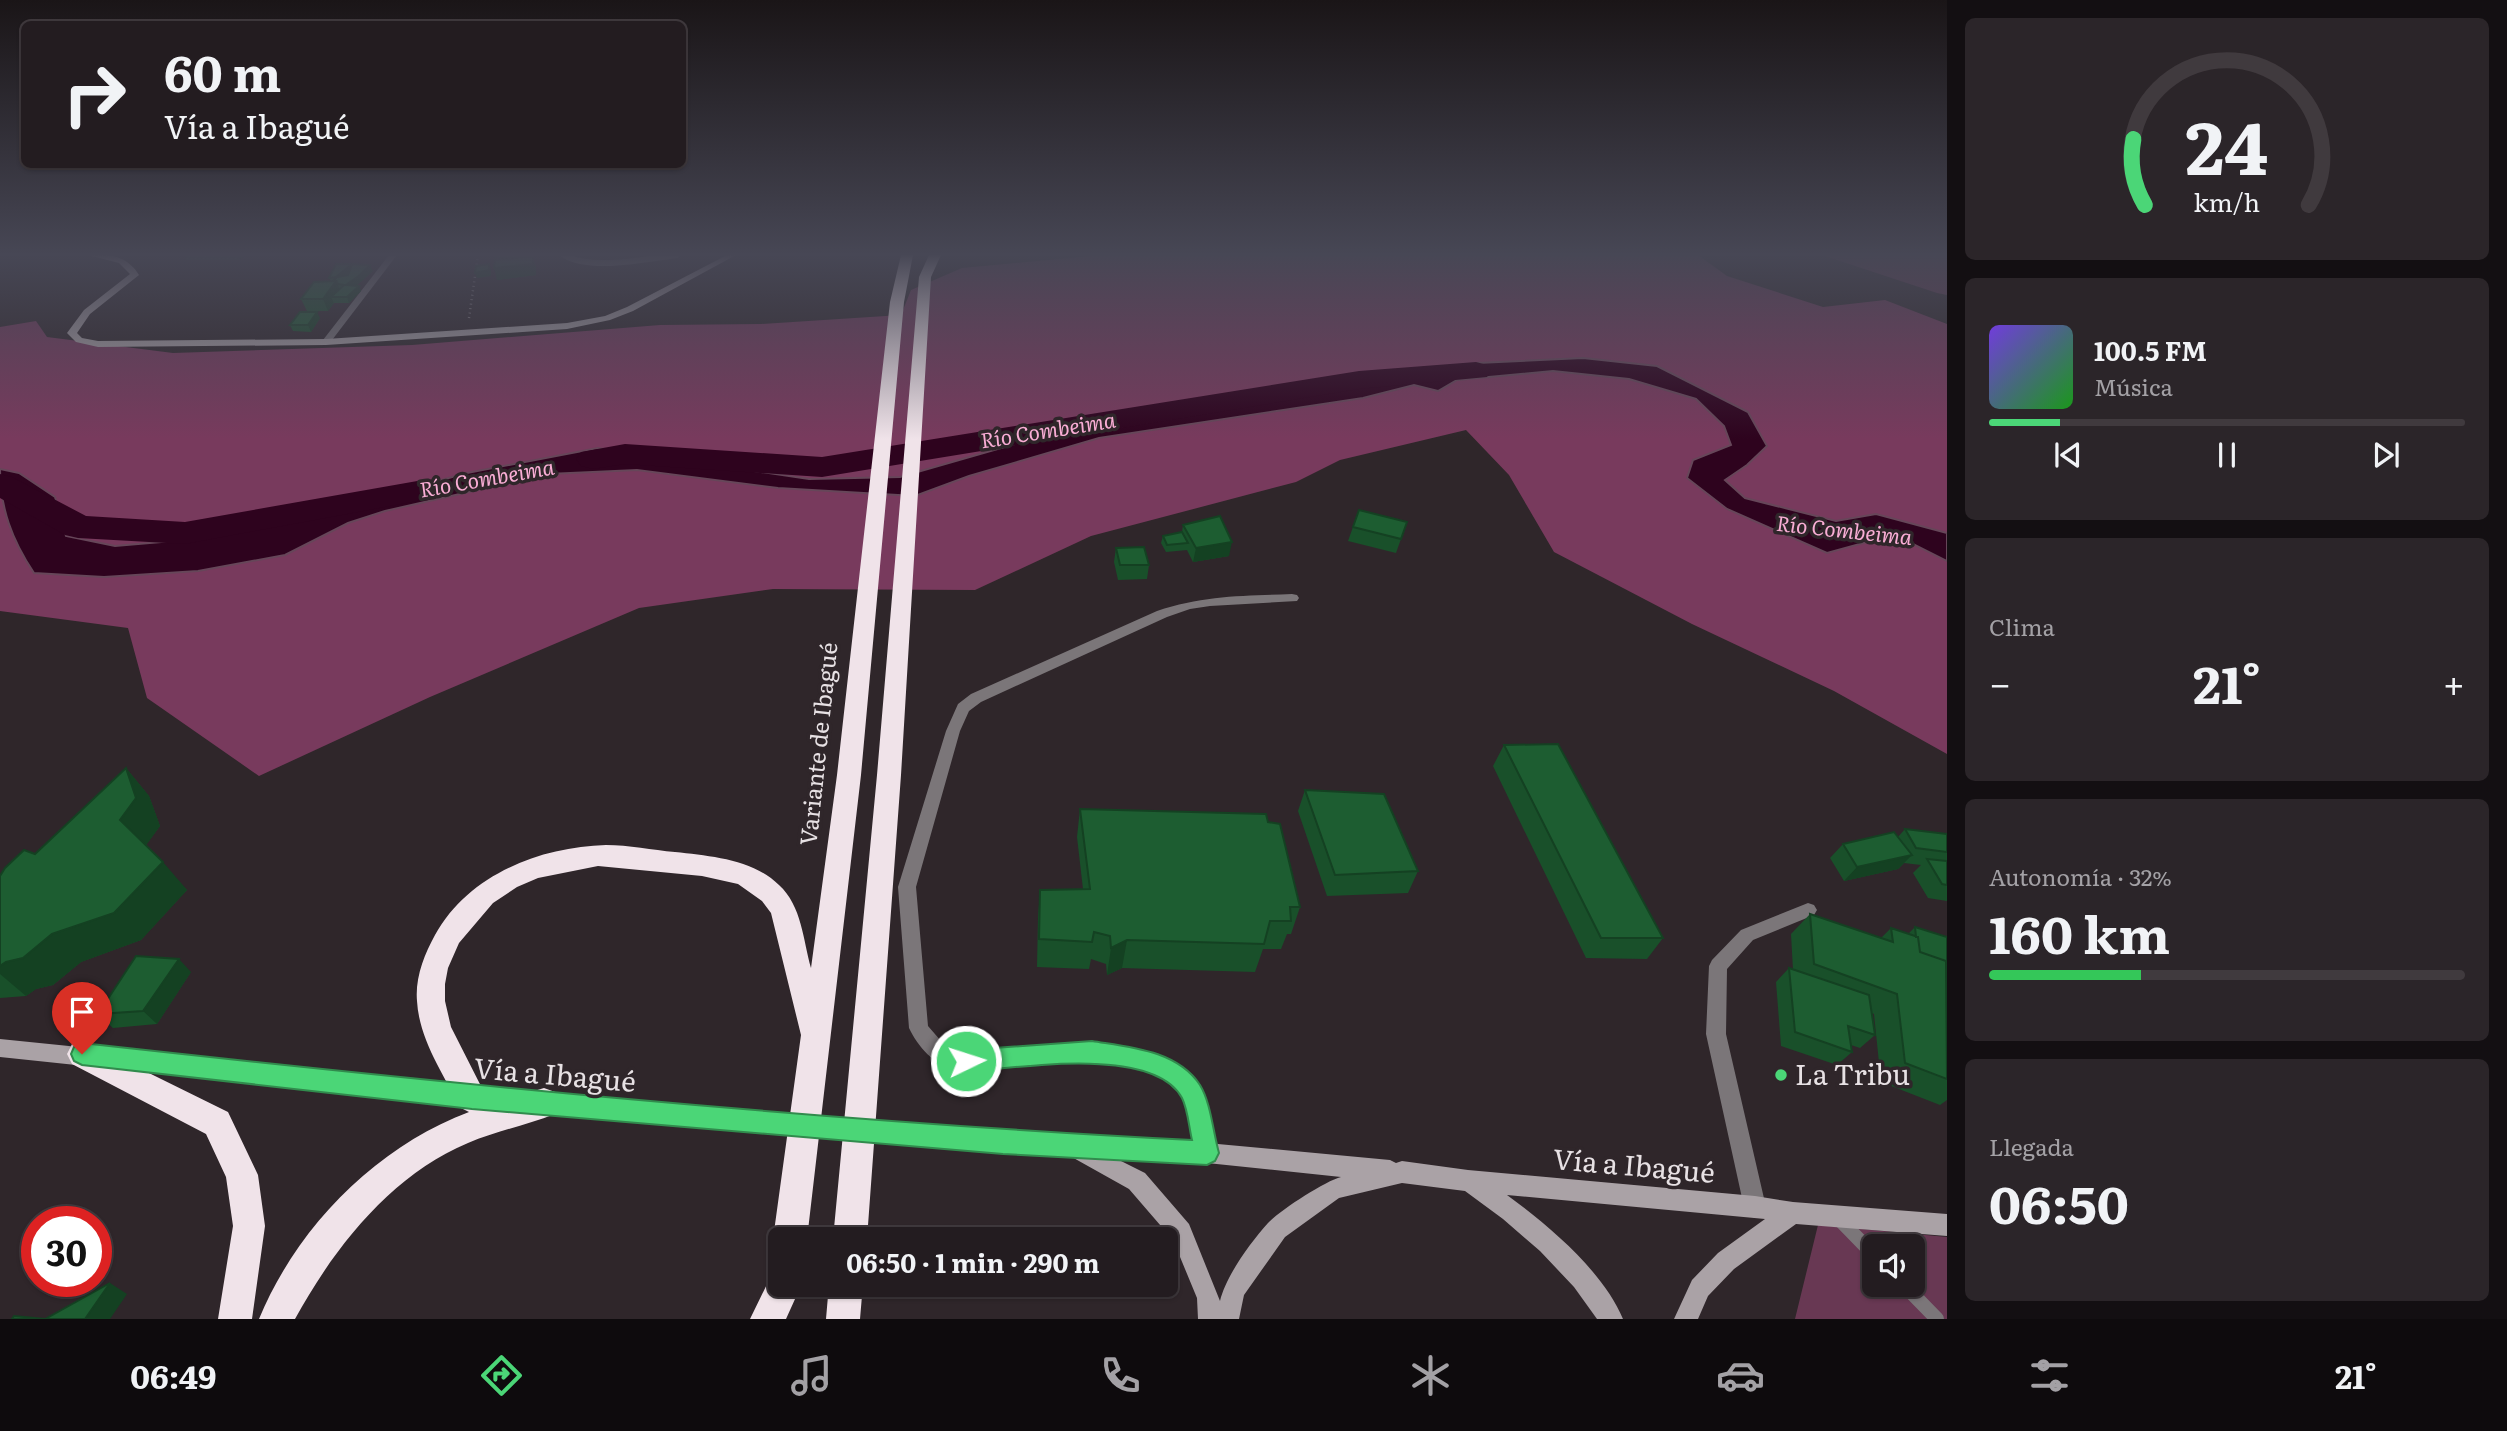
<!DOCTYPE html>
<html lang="es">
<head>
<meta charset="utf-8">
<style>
	:root { --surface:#231c20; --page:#2b2529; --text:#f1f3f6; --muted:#a3a1a5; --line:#403a3e; --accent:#4bd677 }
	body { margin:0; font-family:Literata,serif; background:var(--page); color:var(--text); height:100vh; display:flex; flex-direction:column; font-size:26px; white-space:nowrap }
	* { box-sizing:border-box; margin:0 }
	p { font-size:23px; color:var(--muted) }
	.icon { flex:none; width:38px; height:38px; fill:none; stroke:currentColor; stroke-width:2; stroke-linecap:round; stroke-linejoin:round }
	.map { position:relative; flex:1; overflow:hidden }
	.drawer { display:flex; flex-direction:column; gap:18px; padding:18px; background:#130f12; width:560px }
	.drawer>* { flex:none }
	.top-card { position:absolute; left:21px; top:21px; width:665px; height:147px; border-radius:10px; box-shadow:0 2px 5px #0004,0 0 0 2px var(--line); background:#231c20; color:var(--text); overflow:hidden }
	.fabs { position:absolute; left:1862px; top:1234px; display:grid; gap:14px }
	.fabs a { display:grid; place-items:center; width:63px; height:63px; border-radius:10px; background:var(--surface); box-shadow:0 2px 5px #0004,0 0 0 2px var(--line); font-size:35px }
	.speed { position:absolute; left:21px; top:1206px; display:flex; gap:14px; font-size:35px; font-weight:700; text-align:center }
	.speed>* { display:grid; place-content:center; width:91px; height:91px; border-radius:50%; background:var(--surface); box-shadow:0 2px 5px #0004,0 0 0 2px var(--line); line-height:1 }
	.speed .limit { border:10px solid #d22; background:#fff; color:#111 }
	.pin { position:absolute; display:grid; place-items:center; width:60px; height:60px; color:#fff; margin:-72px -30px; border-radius:50% 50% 50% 0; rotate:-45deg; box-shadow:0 0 7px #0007 }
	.pin .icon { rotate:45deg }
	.me { position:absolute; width:77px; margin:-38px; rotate:86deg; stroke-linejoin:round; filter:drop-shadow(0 0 5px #0008) }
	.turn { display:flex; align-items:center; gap:24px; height:147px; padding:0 28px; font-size:32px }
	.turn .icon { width:91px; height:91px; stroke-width:2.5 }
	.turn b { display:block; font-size:49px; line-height:60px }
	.big { font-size:52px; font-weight:700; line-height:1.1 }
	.drawer .widget { flex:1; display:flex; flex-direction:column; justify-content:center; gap:10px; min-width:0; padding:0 24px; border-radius:10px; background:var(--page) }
	.drawer .dial { align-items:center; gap:0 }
	.dial svg { height:182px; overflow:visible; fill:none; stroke:var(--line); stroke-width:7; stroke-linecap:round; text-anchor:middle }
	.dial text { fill:var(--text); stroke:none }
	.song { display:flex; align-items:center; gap:21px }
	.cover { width:84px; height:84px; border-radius:10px; background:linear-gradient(135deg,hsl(260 70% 55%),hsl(120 70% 35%)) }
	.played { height:7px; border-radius:4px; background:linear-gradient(90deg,var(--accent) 15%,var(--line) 15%) }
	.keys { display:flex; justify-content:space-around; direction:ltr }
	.heat { display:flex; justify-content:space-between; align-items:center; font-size:38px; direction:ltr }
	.charge { height:10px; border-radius:5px; background:linear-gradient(90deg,#34c759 32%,var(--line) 0) }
	.trip { position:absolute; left:768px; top:1227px; width:410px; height:70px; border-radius:10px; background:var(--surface); box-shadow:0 2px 5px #0004,0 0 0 2px var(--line); font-weight:700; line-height:70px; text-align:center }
	.dock { display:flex; height:112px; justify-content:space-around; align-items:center; background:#0e0b0d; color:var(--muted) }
	.dock .icon { width:49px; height:49px }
	.dock .active { color:var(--accent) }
	.dock b { font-size:32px; color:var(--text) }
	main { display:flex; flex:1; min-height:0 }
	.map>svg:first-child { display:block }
	.green { fill:#683853; fill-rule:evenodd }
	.forest { fill:#783a5d }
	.water { fill:#2e031e; stroke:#664659; stroke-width:2 }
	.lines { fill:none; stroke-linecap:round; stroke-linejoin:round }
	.river { fill:#2e031e; fill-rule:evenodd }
	.path { stroke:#8a8386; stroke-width:2.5; stroke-dasharray:1 3.5; stroke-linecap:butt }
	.lane-far1 { stroke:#7b7679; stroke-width:6 }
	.lane { stroke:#7b7679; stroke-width:14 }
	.street { fill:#7b7679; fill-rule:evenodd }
	.secondary { fill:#aaa2a6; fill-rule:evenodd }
	.highway { fill:#f0e3e9; fill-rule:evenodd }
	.secondary-bridge { stroke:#aaa2a6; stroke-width:20 }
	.wall { fill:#19502a }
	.shaded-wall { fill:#144122 }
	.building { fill:#1d5d31; stroke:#144122; stroke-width:2 }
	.route { fill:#4bd677; stroke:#318b4d; stroke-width:2 }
	.poi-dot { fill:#4bd677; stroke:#2f262a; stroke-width:2.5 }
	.labels { text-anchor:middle; stroke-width:7; stroke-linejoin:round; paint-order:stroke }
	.far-water-label { font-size:21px; font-style:italic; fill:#f9add5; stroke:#2f262a }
	.street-label { font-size:23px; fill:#e7e1e4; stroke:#2f262a }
	.near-street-label { font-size:28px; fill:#e7e1e4; stroke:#2f262a }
	.near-poi-label { font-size:28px; fill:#e7e1e4; stroke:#2f262a; text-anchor:start }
</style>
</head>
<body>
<main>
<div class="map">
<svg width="1947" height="1319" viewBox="0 0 1947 1319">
	<rect width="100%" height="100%" fill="#2f262a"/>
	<!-- green -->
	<path class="green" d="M1822 255H1947V295L1937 293Z
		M1818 1225 1947 1237V1319H1795ZM1874 1246H1913V1284H1874Z"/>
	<!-- forest -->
	<path class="forest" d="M1102 255H1698L1727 276 1823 307 1885 300 1947 324V754L1834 691 1692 624 1554 552 1509 475 1466 430 1340 460 1296 482 1091 536 975 590 773 589 639 608 430 697 259 776 147 698 128 628 0 611V327L36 321 47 337 173 353 412 345 660 325 761 324 901 315 911 290 962 268Z"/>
	<!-- water -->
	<path class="water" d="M1583 358 1657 366 1748 412 1767 446 1747 465 1725 480 1745 498 1836 521 1876 514 1947 533V561L1911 543 1867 542 1827 553 1727 509 1687 478 1693 460 1731 445 1724 426 1696 399 1629 379 1553 371 1457 380 1438 391 1414 385 1363 398 1099 438 969 476 915 496 778 488 637 470 548 474 385 511 348 523 285 555 198 571 104 577 34 573C12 540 0 508 0 469L19 473 55 497 66 536 115 546 208 538 313 515 467 473 598 448 809 479 900 477 1015 444 1378 384 1477 363Z"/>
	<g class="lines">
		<!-- river -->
		<path class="river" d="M1476 362 1487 365 1491 371 1487 377 1359 389 822 477 625 464 593 469 581 466 576 459 581 452 625 444 822 457 1359 371Z
			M0 474 12 477 86 516 185 522 423 480 435 483 440 490 435 497 423 500 185 544 78 538 65 535 0 498Z"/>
		<!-- path -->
		<path class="path" d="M469 318 478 255"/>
		<!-- lane-far1 -->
		<path class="lane-far1" d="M564 255C590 271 647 259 677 255"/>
		<!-- lane -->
		<path class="lane" d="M1840 1220 1874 1255
			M1903 1284 1937 1319"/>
		<!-- street -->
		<path class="street" d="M389 255H397L329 344H323V340Z
			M1292 594 1297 595 1299 598 1297 601 1210 606 1190 609 1167 617 981 702 969 711 960 731 916 887 928 1026 941 1041 955 1051C1031 1050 1182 1013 1209 1113 1212 1127 1220 1147 1214 1160L1207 1163 1200 1160C1192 1142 1195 1116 1183 1099 1148 1046 1052 1064 998 1068 984 1069 968 1072 955 1069 934 1065 918 1047 909 1028L898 887 946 731 958 704 971 694 1157 611C1204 595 1244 596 1292 594Z
			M1808 903 1814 905 1817 910 1814 915 1753 940 1727 969 1726 1034 1766 1207 1763 1215 1755 1218 1747 1215 1744 1207 1706 1034 1709 966 1712 960 1741 930Z"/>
		<!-- secondary -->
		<path class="secondary" d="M88 255C108 253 128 256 139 275L90 314 77 333 82 338 98 341 326 339 567 323 605 316 627 307 727 255H736L633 311 610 320 567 329 326 345 98 347 76 342 67 333 84 310 130 274 119 263Z
			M0 1039 521 1092 528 1095 531 1102 528 1109 521 1112 0 1057Z
			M541 1093 734 1110 741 1113 744 1120 741 1127 734 1130 541 1113 534 1110 531 1103 534 1096Z
			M960 1129 1207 1143 1390 1160 1396 1163 1402 1161 1468 1170 1755 1196 1793 1202 1947 1214V1236L1796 1224 1734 1269 1708 1296 1698 1319H1674L1692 1280 1718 1253 1765 1219 1507 1195C1548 1225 1603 1271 1623 1319H1597L1574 1287 1540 1251 1503 1219 1465 1191 1402 1183 1339 1198 1285 1237 1244 1295 1239 1319H1198L1197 1298 1173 1240 1129 1189 1070 1156 960 1149 953 1146 950 1139 953 1132ZM1115 1158 1207 1163 1341 1177C1325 1181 1279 1211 1268 1223 1250 1243 1226 1276 1220 1301L1189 1224 1145 1173Z"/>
		<!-- highway -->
		<path class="highway" d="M901 255H913L904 302 861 775 807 1239H780V1252L773 1239 801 1035 771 913 762 901 738 884 702 876 598 866 538 878 517 887 493 903 459 943 448 968 445 984V1001L451 1027 487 1098 484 1106 544 1088 555 1092 559 1103 555 1114C527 1125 496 1131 468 1143 391 1175 334 1248 295 1319H259C297 1227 376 1147 469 1112L461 1108C444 1076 419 1039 417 1001 415 978 424 955 435 935 468 875 539 847 606 845 629 845 652 850 675 852 710 856 753 859 779 885 802 906 803 940 811 968L837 775 890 302Z
			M929 255H941L931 277 901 775 867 1239H833L877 775 919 277Z
			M82 1040 228 1112 258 1175 265 1226 252 1319H218L233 1226 226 1177 206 1134 72 1064 67 1054 72 1044Z
			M780 1272V1284H799L800 1288 786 1319H750L771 1276Z
			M829 1284H863L860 1319H826Z"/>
		<!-- secondary-bridge -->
		<path class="secondary-bridge" d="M734 1120 960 1139"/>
	</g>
	<!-- wall -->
	<path class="wall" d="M185 255H246L239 260H187Z
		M493 255H534L532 256 536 268V275L497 280 501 259 494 258Z
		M373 271 357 285 361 291 349 303H334L328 311H307L301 299 331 281 329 278Z
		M320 318 311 332 293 331 290 325Z
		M1407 522 1396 553 1348 541 1353 527Z
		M1183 525 1229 556 1193 562 1187 550 1166 552 1161 543 1163 536 1182 532Z
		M1116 548 1149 565 1147 579 1118 580 1114 562Z
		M1504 745 1663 938 1647 959 1586 958 1493 766Z
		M126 768 149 796 160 826 146 845 187 890 141 940 81 962 53 985 36 989 26 996 0 998V876L35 854Z
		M1305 790 1418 871 1408 893 1327 896 1298 811Z
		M1080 809 1300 907 1291 934H1287L1281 949H1263L1255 972 1122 968 1107 975 1106 964 1091 959 1089 969 1037 967 1038 918 1040 890 1083 889 1077 837Z
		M1905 829 1947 834V901L1928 898 1913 873 1921 865 1904 863 1898 869 1844 881 1830 858 1843 844 1898 837Z
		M1810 914 1881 938 1891 928 1908 934 1915 927 1947 937V1100L1940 1105 1881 1082 1874 1014 1872 1013 1875 1035 1860 1048 1851 1045 1852 1052 1837 1065 1781 1046 1776 982 1789 968 1793 970 1791 934Z
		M191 972 157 1024 113 1028 98 1014Z"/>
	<!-- shaded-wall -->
	<path class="shaded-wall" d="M237 255H246L239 260Z
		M522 255H534L524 263Z
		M533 256 536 268V275L497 280 494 268Z
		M352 264 355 270 339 283 336 277Z
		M489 264 491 270V276L477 278 475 273Z
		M370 265 373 271 362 281 349 291 346 285Z
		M336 281 341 293 331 297 334 303 328 311 323 299Z
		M359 286 361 291 349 303 347 297Z
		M317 312 320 318 311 332 308 325Z
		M1232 542 1229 556 1193 562 1196 548Z
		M126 768 149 796 160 826 144 848 120 820Z
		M1912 855 1898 869 1844 881 1857 867Z
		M163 862 187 890 141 940 81 962 53 985 36 989 26 996 0 974V966L52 934Z
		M1127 940 1122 968 1107 975 1111 948Z
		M179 959 191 972 157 1024 143 1011Z
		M110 1283 127 1294 110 1319H85Z"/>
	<!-- building -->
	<path class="building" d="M533 256V264L494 268 495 260Z
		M336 264H352L336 277 329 278Z
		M352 264 370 265 360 275 346 285 359 286 347 297H331L344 285 338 284 336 281H333L337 277 348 275Z
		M489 264V270L475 273 476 266Z
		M336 281 323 299H301L314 282Z
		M300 312H317L308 325H290Z
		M1359 510 1407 522 1401 539 1353 527Z
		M1220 516 1232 542 1196 548 1183 525Z
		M1182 532 1188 543 1167 545 1163 536Z
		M1144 547 1149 565H1120L1116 548Z
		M1558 744 1663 938H1601L1504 745Z
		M126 768 136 798 120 820 163 862 114 913 52 934 23 958 6 962 0 966V876L5 868 24 850 35 854Z
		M1305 790 1384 794 1418 871 1335 875Z
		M1080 809 1266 814 1268 822 1280 824 1300 907H1290L1291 921H1270L1264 944 1127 940 1111 948 1110 936 1094 932 1092 942 1039 939 1040 890 1090 889Z
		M1905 829 1947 834V852L1916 848Z
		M1894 832 1912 855 1857 867 1843 844Z
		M1927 859 1947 861V885L1942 884Z
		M1810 914 1893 942 1891 928 1918 937 1920 952 1946 961 1947 1079 1905 1063 1897 994 1814 964Z
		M1915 927 1947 937V965L1946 961 1920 952 1918 937H1916Z
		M136 956 179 959 143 1011 98 1014Z
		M1789 968 1869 995 1875 1035 1848 1026 1852 1052 1795 1032Z
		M110 1283 85 1319H12L14 1316 45 1319Z"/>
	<!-- sky -->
	<linearGradient id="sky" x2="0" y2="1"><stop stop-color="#1a1517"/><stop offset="0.58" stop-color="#474755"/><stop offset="1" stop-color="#474755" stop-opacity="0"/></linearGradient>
	<rect width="1947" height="439" fill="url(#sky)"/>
	<!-- route -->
	<path class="route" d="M1092 1041C1129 1047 1177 1050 1200 1085 1211 1103 1213 1132 1219 1153L1215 1161 1207 1165 1003 1154 472 1109 82 1065 74 1061 71 1054 74 1047 82 1043C451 1084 821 1121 1192 1140 1189 1128 1188 1110 1182 1098 1154 1045 1016 1068 966 1072L958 1069 955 1061 958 1053 966 1050Z"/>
	<!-- markers -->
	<circle class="poi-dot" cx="1781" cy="1075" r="7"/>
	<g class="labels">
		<!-- far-water labels -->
		<g class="far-water-label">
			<text transform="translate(1048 431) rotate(-9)" y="7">Río Combeima</text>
			<text transform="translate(487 479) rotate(-10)" y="7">Río Combeima</text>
			<text transform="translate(1844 531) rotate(6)" y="7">Río Combeima</text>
		</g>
		<!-- street labels -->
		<g class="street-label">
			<text transform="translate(819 744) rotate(-84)" y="8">Variante de Ibagué</text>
		</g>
		<!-- near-street labels -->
		<g class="near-street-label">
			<text transform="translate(555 1075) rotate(5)" y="10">Vía a Ibagué</text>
			<text transform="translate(1634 1166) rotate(5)" y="10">Vía a Ibagué</text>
		</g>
		<!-- near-poi labels -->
		<g class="near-poi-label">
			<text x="1795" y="1085">La Tribu</text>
		</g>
	</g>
</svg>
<div class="fabs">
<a><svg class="icon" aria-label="sound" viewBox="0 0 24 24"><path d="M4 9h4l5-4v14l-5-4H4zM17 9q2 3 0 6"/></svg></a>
</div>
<div class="speed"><div class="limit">30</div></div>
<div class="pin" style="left:82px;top:1054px;background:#d93025"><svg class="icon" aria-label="arrive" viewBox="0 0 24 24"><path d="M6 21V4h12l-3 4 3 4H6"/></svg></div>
<svg class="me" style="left:966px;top:1061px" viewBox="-20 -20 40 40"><circle r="17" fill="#4bd677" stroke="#fff" stroke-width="3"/><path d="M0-11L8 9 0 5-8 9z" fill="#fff"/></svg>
<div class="trip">06:50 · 1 min · 290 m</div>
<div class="top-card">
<div class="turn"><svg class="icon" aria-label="right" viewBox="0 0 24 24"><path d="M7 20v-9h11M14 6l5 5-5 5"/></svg><div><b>60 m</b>Vía a Ibagué</div></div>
</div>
</div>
<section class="drawer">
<div class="widget dial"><svg viewBox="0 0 100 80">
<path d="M14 69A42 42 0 1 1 86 69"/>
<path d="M14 69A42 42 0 0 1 9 40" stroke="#4bd677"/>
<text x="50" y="56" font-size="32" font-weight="700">24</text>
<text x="50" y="72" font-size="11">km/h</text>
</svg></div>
<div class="widget">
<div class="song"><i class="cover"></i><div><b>100.5 FM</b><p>Música</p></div></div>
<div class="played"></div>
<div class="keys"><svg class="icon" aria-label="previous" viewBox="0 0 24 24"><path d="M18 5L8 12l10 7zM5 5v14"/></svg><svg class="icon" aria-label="pause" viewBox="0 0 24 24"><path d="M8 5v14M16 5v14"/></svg><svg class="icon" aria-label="next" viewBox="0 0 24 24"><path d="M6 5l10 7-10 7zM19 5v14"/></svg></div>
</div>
<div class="widget"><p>Clima</p>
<div class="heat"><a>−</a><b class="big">21°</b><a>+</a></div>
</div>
<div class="widget"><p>Autonomía · 32%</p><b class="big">160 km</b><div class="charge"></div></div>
<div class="widget"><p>Llegada</p><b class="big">06:50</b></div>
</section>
</main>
<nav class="dock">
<b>06:49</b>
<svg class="icon active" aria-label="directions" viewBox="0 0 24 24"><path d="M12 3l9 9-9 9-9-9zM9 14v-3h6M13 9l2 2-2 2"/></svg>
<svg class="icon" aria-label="music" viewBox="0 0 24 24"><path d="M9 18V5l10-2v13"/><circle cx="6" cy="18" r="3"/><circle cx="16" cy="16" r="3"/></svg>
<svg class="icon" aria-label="phone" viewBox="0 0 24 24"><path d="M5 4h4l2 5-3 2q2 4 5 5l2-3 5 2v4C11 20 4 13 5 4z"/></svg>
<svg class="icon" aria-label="climate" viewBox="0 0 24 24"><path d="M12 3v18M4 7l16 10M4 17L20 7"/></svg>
<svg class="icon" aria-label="car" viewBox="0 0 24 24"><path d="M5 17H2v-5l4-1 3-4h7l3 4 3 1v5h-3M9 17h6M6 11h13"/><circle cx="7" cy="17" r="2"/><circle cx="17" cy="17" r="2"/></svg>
<svg class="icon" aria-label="filters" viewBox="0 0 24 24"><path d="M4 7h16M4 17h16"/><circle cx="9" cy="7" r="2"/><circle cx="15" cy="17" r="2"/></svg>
<b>21°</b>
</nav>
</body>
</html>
